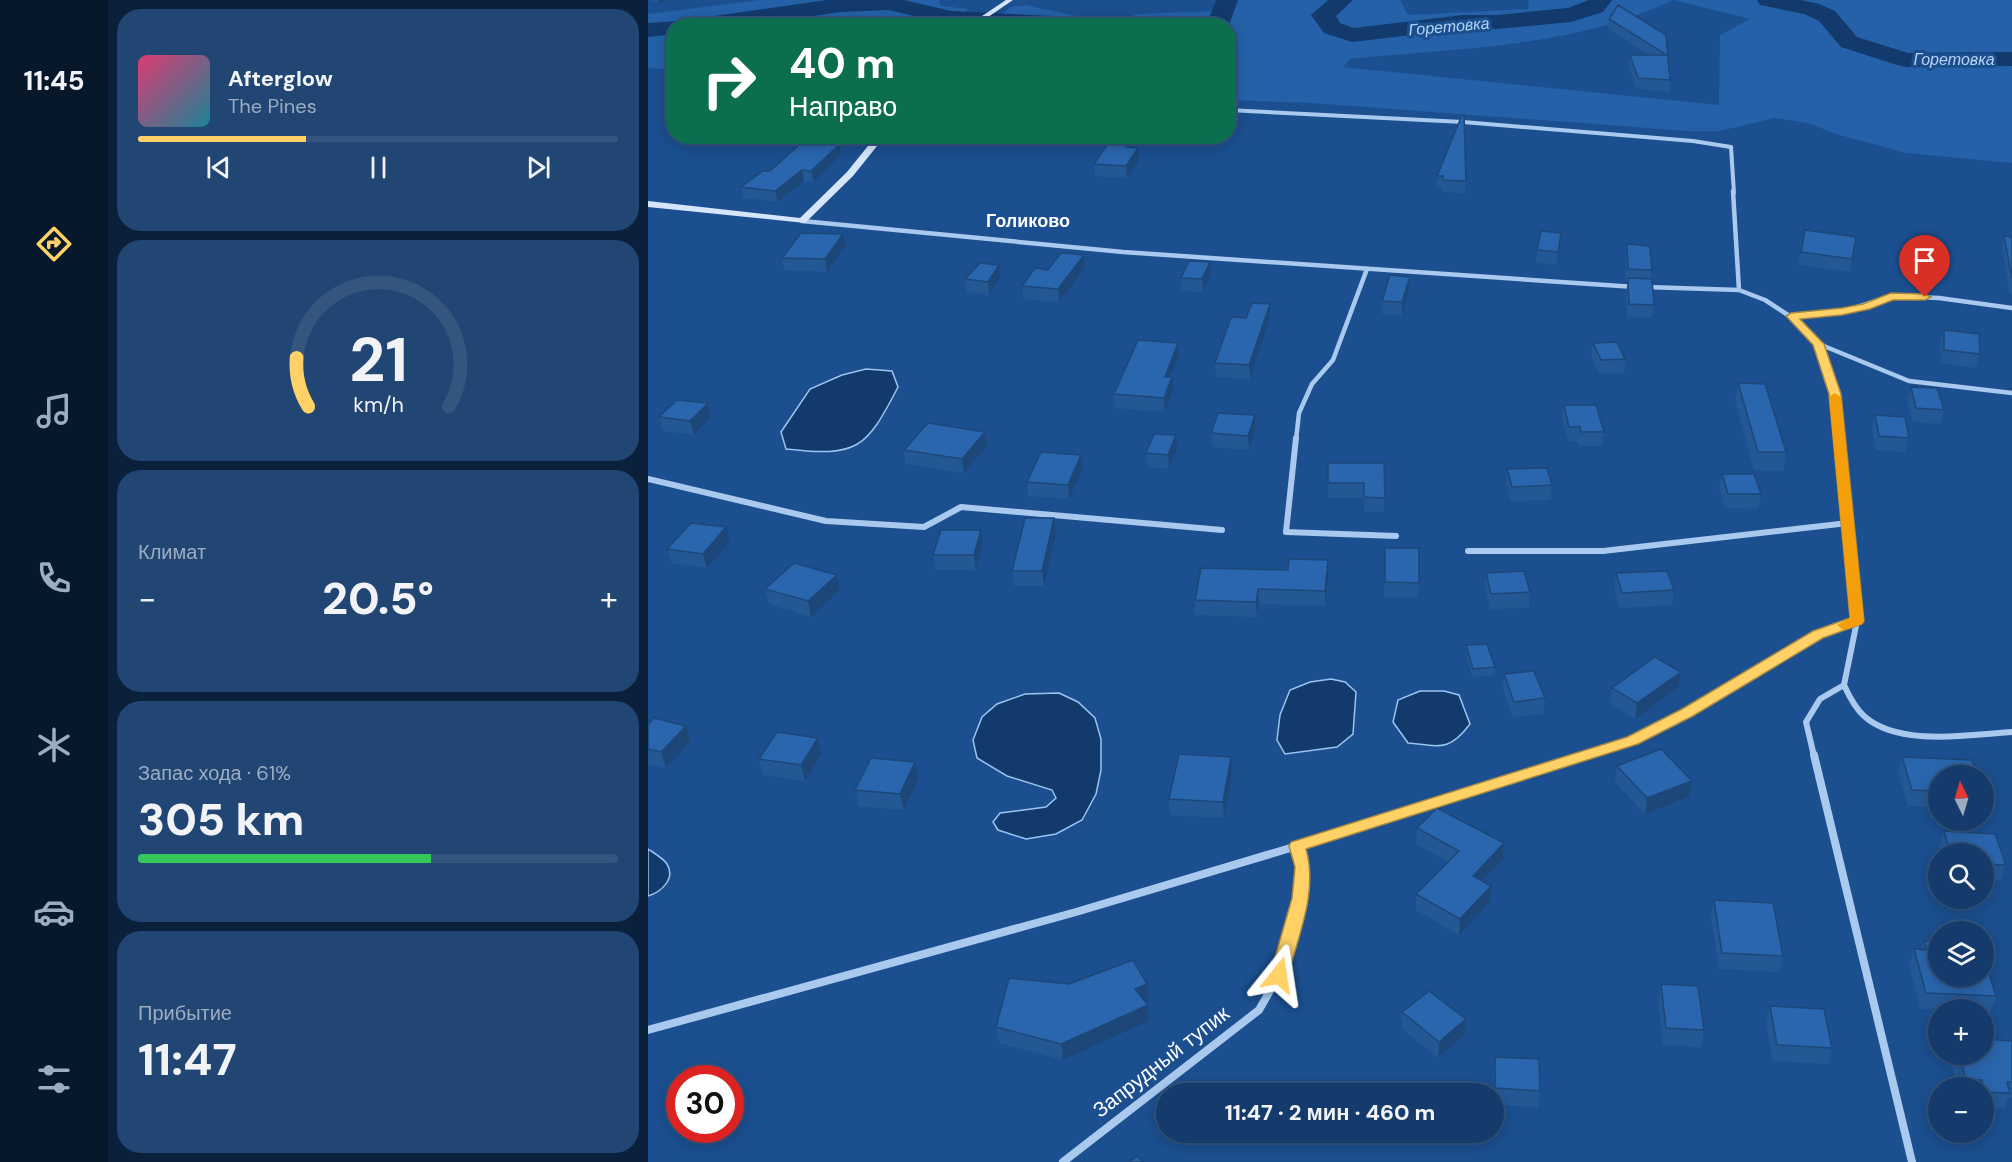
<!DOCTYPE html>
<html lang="ru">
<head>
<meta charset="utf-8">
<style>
	:root { --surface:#143b6b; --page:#214673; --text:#f1f3f6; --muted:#9dadc1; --line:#33557e; --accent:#ffd166 }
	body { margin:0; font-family:"DM Sans",sans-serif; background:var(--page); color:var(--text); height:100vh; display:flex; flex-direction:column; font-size:22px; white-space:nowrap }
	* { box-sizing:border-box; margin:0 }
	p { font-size:20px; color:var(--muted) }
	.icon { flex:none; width:33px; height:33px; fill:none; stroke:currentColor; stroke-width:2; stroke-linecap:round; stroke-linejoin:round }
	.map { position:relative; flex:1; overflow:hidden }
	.sheet { display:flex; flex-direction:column; gap:9px; padding:9px; background:#0b203b; width:540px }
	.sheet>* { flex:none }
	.top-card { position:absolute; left:18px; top:18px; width:570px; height:126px; border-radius:24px; box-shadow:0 3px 15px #0003,0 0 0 2px var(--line); background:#0b6e4f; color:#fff; overflow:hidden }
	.needle { width:39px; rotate:355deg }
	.tools { position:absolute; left:1280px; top:765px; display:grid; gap:12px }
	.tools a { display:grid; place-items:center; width:66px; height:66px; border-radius:50%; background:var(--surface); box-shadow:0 3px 15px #0003,0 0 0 2px var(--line); font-size:30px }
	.speed { position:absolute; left:18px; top:1065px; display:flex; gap:12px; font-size:30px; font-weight:700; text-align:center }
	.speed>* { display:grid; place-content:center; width:78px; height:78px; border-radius:50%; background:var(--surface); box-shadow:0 3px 15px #0003,0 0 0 2px var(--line); line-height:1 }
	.speed .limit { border:9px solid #d22; background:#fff; color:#111 }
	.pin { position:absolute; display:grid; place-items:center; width:51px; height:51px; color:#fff; margin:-62px -26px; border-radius:50% 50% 50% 0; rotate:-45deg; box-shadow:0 0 6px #0007 }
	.pin .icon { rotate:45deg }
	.me { position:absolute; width:66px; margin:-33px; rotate:15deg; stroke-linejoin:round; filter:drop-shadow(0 0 4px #0008) }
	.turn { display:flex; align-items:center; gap:21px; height:126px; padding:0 24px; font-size:27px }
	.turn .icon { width:78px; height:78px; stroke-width:2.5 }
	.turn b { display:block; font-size:42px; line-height:51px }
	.big { font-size:45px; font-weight:800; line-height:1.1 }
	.sheet .widget { flex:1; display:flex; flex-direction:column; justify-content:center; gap:9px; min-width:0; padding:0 21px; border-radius:24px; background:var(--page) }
	.sheet .dial { align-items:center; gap:0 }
	.dial svg { height:156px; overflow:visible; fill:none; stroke:var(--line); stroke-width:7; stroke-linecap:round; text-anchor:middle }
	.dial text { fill:var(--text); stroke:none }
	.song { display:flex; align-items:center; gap:18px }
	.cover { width:72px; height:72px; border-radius:9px; background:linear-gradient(135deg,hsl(340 70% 55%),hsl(190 70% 35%)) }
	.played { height:6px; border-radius:3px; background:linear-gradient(90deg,var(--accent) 35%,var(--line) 35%) }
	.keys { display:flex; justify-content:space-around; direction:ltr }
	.heat { display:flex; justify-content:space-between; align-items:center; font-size:33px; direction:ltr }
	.charge { height:9px; border-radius:4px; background:linear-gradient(90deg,#34c759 61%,var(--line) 0) }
	.trip { position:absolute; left:508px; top:1083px; width:348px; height:60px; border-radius:30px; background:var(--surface); box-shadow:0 3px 15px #0003,0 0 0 2px var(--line); font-weight:800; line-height:60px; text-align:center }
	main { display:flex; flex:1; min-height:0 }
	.tab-bar { display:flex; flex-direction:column; width:108px; justify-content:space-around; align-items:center; background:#08182b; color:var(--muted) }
	.tab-bar .icon { width:42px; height:42px }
	.tab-bar .active { color:var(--accent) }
	.tab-bar b { font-size:27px; color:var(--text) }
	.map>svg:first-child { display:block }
	.green { fill:#2461a8; fill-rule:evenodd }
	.water { fill:#123a6d; stroke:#9cc4f0; stroke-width:1.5 }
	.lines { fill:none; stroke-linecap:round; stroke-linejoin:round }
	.river { fill:#123a6d; fill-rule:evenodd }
	.street-far3 { stroke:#a9c9ee; stroke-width:4 }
	.street-far2 { stroke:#a9c9ee; stroke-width:4.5 }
	.street-far1 { stroke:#a9c9ee; stroke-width:6 }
	.street { stroke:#a9c9ee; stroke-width:8 }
	.secondary { fill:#d6e6fa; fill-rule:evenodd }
	.wall { fill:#245895 }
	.shaded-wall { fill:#1d4779 }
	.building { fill:#2a66ad; stroke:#1d4779; stroke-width:1.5 }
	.route { fill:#ffd166; stroke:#a68842; stroke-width:1.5 }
	.slow { fill:#f59e0b }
	.labels { text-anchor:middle; stroke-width:6; stroke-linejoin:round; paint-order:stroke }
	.far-water-label { font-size:16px; font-style:italic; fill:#b5d3f5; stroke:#1b4f8f }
	.far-quarter-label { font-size:18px; font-weight:bold; fill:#fff; stroke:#1b4f8f }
	.near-street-label { font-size:21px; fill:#fff; stroke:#1b4f8f }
</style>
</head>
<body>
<main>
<nav class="tab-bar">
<b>11:45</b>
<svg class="icon active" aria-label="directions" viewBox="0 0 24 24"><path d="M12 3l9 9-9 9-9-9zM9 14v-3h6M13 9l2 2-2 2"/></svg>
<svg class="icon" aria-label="music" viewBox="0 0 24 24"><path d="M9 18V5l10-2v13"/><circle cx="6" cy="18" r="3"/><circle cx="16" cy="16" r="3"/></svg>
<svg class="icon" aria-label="phone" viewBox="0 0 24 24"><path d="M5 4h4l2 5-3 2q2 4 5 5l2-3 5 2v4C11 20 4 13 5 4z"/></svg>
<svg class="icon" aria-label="climate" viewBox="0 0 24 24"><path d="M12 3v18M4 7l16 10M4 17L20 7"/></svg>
<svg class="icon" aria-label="car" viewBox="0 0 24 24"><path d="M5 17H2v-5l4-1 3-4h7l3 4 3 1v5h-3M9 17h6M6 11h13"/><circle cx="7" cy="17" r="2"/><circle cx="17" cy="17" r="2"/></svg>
<svg class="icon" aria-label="filters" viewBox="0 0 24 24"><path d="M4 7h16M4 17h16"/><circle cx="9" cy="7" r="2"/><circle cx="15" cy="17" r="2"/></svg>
</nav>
<section class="sheet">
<div class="widget">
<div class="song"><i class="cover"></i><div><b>Afterglow</b><p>The Pines</p></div></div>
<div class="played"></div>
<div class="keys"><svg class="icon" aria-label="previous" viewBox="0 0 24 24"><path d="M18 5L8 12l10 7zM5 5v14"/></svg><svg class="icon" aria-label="pause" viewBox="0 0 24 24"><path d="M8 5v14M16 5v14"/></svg><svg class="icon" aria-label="next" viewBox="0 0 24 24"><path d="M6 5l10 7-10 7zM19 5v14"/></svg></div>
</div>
<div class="widget dial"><svg viewBox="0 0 100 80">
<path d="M14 69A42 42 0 1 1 86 69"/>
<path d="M14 69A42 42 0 0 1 8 44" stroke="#ffd166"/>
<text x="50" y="56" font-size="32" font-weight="700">21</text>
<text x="50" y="72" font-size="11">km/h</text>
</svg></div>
<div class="widget"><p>Климат</p>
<div class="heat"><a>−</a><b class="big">20.5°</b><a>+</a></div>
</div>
<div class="widget"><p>Запас хода · 61%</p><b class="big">305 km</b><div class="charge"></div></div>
<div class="widget"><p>Прибытие</p><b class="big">11:47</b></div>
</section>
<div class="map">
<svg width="1364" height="1162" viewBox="0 0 1364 1162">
	<rect width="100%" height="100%" fill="#1b4f8f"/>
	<!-- green -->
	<path class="green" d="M112 0H292L291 4 294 6 321 9 317 12 321 16 308 26H26L25 70 0 68V14Z
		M588 0H752L760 15 880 9 881 0H1364V163L1258 153 1188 134 1160 123 1126 118 1072 131H1039L663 103 581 100 580 26H338L363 7 378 5 459 23H473L488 14 568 11 589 4ZM1025 0 1102 19 1072 35 1071 105 695 67 702 59C810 48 926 48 1025 0Z"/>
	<!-- water -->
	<path class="water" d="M218 369 244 371 250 387C218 449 210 457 138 449L133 432 162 389 194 375Z
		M683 679 697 682 708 692 705 734 689 747 637 754 629 740 632 715 642 690 662 682Z
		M772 691H796L811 695 822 724C801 752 792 746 760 743L745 722 750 700Z
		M411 693 430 702 447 718 453 739V770L448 794 434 820 408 834 378 839 350 830 345 822 352 813 398 807 408 798 404 790 359 776 329 758 325 740 334 717 349 704 377 694Z
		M0 849C6 853 15 858 19 864 28 879 13 892 0 896Z"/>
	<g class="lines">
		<!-- river -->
		<path class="river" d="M179 0H256L303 11 464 19 472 21 475 26H311L240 10 193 12 94 26H26V34L0 37V23L31 21Z
			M568 0H590L580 28V26H558Z
			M680 0H705L688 16 692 23 706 28 815 15H849L920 8 941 0H964L955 12 923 22 849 29H815L704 42 676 33 663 15Z
			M1109 0H1153L1171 4 1187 11 1209 37 1260 53 1364 52V66L1258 67 1249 65 1193 47 1171 21 1156 14 1112 5Z"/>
		<!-- street-far3 -->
		<path class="street-far3" d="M580 110 815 122 1045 141 1083 147 1086 193"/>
		<!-- street-far2 -->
		<path class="street-far2" d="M1085 191 1091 290
			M154 221 475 252 987 287
			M998 287 1091 290 1117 300 1143 317 1171 344 1187 394 1191 440
			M1144 317 1194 312 1243 296 1291 298 1364 308
			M1171 344 1261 381 1364 393
			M648 440 651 413 664 384 685 360 719 269"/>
		<!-- street-far1 -->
		<path class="street-far1" d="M648 438 638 532 748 536
			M0 479 178 521 276 527 313 507 574 530
			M820 551H955L1200 523
			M1196 685C1201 696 1207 708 1216 716 1250 747 1322 735 1364 732
			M933 756 985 740 1039 712 1170 635 1209 621 1191 438
			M1166 756 1158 722 1172 699 1196 685 1209 621"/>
		<!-- street -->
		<path class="street" d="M1166 755 1264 1162
			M0 1030 428 912 649 846 938 755
			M415 1162 611 1010 631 975 652 899 655 867 649 846"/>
		<!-- secondary -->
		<path class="secondary" d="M358 0H365L327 26H319Z
			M228 136H237L205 176 157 223 0 207V201L152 218 199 172Z"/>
	</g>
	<!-- wall -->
	<path class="wall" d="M1 0H20L11 3Z
		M961 19 1018 35 1022 80 1021 92 989 89 981 66 982 55H1000L960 29Z
		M814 115 818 181 817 193 795 192V188H788L789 176Z
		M465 136H491L485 147 490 148 491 160 479 178 447 176 446 164Z
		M203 137 192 149 193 155 166 182 156 181 130 202 96 198 93 187 122 171Z
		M1157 230 1204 259 1202 272 1150 265Z
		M913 233 912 245 908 265 888 263 889 250Z
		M1356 236 1364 237V294H1362L1354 246Z
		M979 244 1004 270 1003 279 1006 305 1004 318 979 317 978 291 980 282H978V256Z
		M197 247 179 272 136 270 134 258Z
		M436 255 437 268 411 302 375 299 374 286 400 270Z
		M351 265 353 277 341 295 319 292 317 279Z
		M563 275 555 292 533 291V278Z
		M762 277 761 290 754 315 734 314V301Z
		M622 304V317L602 379 568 377 567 363 598 318Z
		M1296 330 1332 354 1328 368 1293 363 1292 343Z
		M945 343 977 359 976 373 951 374 943 356Z
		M531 356 523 377 525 391 517 412 467 408 466 394Z
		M1090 383 1138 452 1135 471 1106 470 1087 401Z
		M1263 387 1296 410 1292 424 1265 422 1259 401Z
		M60 403 63 417 46 435 15 431 11 417Z
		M916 405 956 432 954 446H932L930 441H920L914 419Z
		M1227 415 1261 438 1257 452 1228 450 1224 429Z
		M607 429 601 450 564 447 563 433Z
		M337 432 339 446 316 473 258 464 256 450Z
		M529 449 521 469 499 467 498 453Z
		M680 463H736V512H716V498H680Z
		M435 469 421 499 380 496 379 482Z
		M859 469 904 485 903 500 863 501 858 484Z
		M1074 474 1113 494 1110 509 1077 508 1071 488Z
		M333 530 335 545 328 570H288L285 555Z
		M408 533 396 586H366L364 571Z
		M82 542 59 568 24 563 19 549Z
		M737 548 771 583 770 598 736 597Z
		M680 560V575L677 606 611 604 609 617 547 615V600L640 570Z
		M838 573 882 592 881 608 842 609 837 588Z
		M968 573 1026 590 1024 605 972 608 966 588Z
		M189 575 192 590 163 617 121 604 117 589Z
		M818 645 847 667 846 675 824 677 818 653Z
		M856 674 897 698 895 714 865 717 855 689Z
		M964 688H1030L987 719 962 703Z
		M0 725 38 726 43 741 18 768 0 764Z
		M170 738 174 754 157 781 115 775 111 759Z
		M1254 757 1290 776V807L1260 806 1250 772Z
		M969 766 1044 781 1041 797 997 814 967 782Z
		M584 772 576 818 522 815 521 799Z
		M271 778 256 810 211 806 207 790Z
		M769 828 856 843 855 859 834 881 843 886 842 902 811 935 768 910V894L800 861 768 844Z
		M1296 831 1358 865 1353 881 1335 880V854H1293L1291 847Z
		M1066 900 1135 956 1131 972 1071 969 1063 916Z
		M1276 941 1348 996 1342 1012H1335V1010L1272 1009 1261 965 1266 949 1273 950Z
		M1013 984 1056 1030 1053 1047 1015 1045 1010 1000Z
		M500 1000 497 1002 500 1005 501 1021 415 1060 351 1043 348 1027Z
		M1122 1006 1184 1048 1180 1064 1125 1061 1118 1022Z
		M754 1012 818 1019 817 1035 790 1058 754 1029Z
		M1364 1041V1098H1360L1356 1109 1335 1108V1088H1310L1301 1054H1335Z
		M847 1057 892 1091 890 1107 846 1105 845 1073Z"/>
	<!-- shaded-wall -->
	<path class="shaded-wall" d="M10 0H20L11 3Z
		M192 136H203V137L192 149 193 155 166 182 163 171 185 144Z
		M484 136H491L479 159 478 147Z
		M490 148 491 160 479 178 478 166Z
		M154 170 156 181 130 202 127 191Z
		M913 233 912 245 908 265 910 252Z
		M195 234 197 247 179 272 177 259Z
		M436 255 437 268 411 302 410 289Z
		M562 262 563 275 555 292 554 279Z
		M351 265 353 277 341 295 340 282Z
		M762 277 761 290 754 315V302Z
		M622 304V317L602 379 601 365Z
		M530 343 531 356 517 390V377Z
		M524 377 525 391 517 412 516 398Z
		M60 403 63 417 46 435 42 421Z
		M607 415V429L601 450 600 436Z
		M337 432 339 446 316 473 314 459Z
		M528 435 529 449 521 469 520 455Z
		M433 455 435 469 421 499 420 485Z
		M406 518 408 533 396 586 394 571Z
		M78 527 82 542 59 568 55 554Z
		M333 530 335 545 328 570 326 555Z
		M680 560V575L677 606V591Z
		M189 575 192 590 163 617 160 601Z
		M610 589 611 604 609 617 608 602Z
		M1033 672 1030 688 987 719 989 703Z
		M38 726 43 741 18 768 13 752Z
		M170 738 174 754 157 781 153 765Z
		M583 757 584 772 576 818 575 802Z
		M267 762 271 778 256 810 252 794Z
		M1044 781 1041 797 997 814 999 798Z
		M856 843 855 859 824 892 825 876Z
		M843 886 842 902 811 935 812 919Z
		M499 984 500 1000 489 1006 487 989Z
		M500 1005 501 1021 415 1060 413 1044Z
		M818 1019 817 1035 790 1058 791 1042Z"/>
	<!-- building -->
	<path class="building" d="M970 5 1018 35 1022 80 990 78 982 55H1019L961 19Z
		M814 115H816L818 181 795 180V176H789Z
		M161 136H192L185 144 191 145 163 171 154 170 127 191 93 187 115 171H122Z
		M465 136H484L478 147 490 148 478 166 446 164Z
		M1157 230 1208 237 1204 259 1153 252Z
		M893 231 913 233 910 252 889 250Z
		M153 233 195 234 177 259 134 258Z
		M1356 236 1364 237V278Z
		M979 244 1002 246 1004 270 980 269Z
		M413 253 436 255 410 289 374 286 387 268 400 270Z
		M541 261 562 262 554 279 533 278Z
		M332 263 351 265 340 282 317 279Z
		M742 275 762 277 754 302 734 301Z
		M980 278 1004 279 1006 305 981 304Z
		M604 303 622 304 601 365 567 363 583 317 598 318Z
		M1296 330 1331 334 1332 354 1296 350Z
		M490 340 530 343 517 377H524L516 398 466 394Z
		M969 342 977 359 953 360 945 343Z
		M1090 383 1117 384 1138 452H1110Z
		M1263 387 1289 388 1296 410 1268 408Z
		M29 400 60 403 42 421 11 417Z
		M916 405H948L956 432H933L932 427H921Z
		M570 413 607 415 600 436 563 433Z
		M1227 415 1257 417 1261 438 1231 436Z
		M280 423 337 432 314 459 256 450Z
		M506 434 528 435 520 455 498 453Z
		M393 452 433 455 420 485 379 482Z
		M680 463H736L737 498 716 497V483H680Z
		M899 468 904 485 864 487 859 469Z
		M1074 474H1106L1113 494H1080Z
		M377 518H406L394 571H364Z
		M43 523 78 527 55 554 19 549Z
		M293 530H333L326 555H285Z
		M737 548H771V583L737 582Z
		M641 559 680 560 677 591 610 589 608 602 547 600 553 568 640 570Z
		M146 563 189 575 160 601 117 589Z
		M876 571 882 592 843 594 838 573Z
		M1019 571 1026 590 974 593 968 573Z
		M839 644 847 667 825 669 818 645Z
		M1007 657 1033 672 989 703 964 688Z
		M886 671 897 698 866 702 856 674Z
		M6 718 38 726 13 752 0 749V725Z
		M129 732 170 738 153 765 111 759Z
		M1013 749 1044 781 999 798 969 766Z
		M531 754 583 757 575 802 521 799Z
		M1254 757 1324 760 1329 776H1290V791L1264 790Z
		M223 758 267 762 252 794 207 790Z
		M789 808 856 843 825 876 843 886 812 919 768 894 811 851 769 828Z
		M1296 831 1347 834 1358 865 1335 864V854H1303Z
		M1066 900 1125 903 1135 956 1074 953Z
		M1276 941 1290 942V976H1335V955L1348 996 1278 993 1266 949 1279 950Z
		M485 960 499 984 487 989 500 1005 413 1044 348 1027 361 978 421 984Z
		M1013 984 1050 986 1056 1030 1018 1028Z
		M781 991 818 1019 791 1042 754 1012Z
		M1122 1006 1176 1009 1184 1048 1129 1045Z
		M1335 1039 1364 1041V1082H1359L1362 1093 1337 1092 1334 1080H1318L1311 1054H1335Z
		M847 1057 891 1059 892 1091 847 1088Z
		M489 1156 495 1162H482Z"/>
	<!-- route -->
	<path class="route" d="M1243 293 1277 294 1283 297 1277 300H1245L1222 309 1194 315 1152 319 1176 344 1193 394 1216 621 1214 624 1175 638 1045 716 990 744 658 849C670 891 651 934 640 975L638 980 631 982 625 980 622 975 644 898 647 867 641 846 643 842 979 737 1034 709 1165 631 1202 618 1181 394 1165 345 1138 316 1143 313 1194 308 1215 304Z"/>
	<!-- slow -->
	<path class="slow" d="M1187 393 1193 397 1216 621 1214 624 1196 630 1189 625 1202 618 1181 397Z"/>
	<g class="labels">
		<!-- far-water labels -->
		<g class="far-water-label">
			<text transform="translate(801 26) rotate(-5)" y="6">Горетовка</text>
			<text x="1306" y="65">Горетовка</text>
		</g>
		<!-- far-quarter labels -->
		<g class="far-quarter-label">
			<text x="380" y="227">Голиково</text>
		</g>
		<!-- near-street labels -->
		<g class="near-street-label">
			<text transform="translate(513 1062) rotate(-38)" y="7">Запрудный тупик</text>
		</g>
	</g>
</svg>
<div class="tools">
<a><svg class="needle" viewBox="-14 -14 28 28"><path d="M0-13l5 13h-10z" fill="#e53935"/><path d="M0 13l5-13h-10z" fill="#9dadc1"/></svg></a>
<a><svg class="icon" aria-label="search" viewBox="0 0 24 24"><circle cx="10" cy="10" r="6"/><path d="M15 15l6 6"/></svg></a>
<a><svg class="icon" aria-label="layers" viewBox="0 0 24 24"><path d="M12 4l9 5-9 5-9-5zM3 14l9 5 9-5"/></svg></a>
<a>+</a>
<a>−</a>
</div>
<div class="speed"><div class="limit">30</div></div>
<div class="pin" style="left:1277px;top:297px;background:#d93025"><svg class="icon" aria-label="arrive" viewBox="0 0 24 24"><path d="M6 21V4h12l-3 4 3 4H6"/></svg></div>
<svg class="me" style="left:631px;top:975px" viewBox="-20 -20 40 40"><path d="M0-17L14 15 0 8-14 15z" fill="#ffd166" stroke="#fff" stroke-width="4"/></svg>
<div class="trip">11:47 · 2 мин · 460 m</div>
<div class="top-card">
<div class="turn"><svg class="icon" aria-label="right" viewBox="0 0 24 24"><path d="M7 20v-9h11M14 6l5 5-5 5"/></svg><div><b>40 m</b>Направо</div></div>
</div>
</div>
</main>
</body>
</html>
